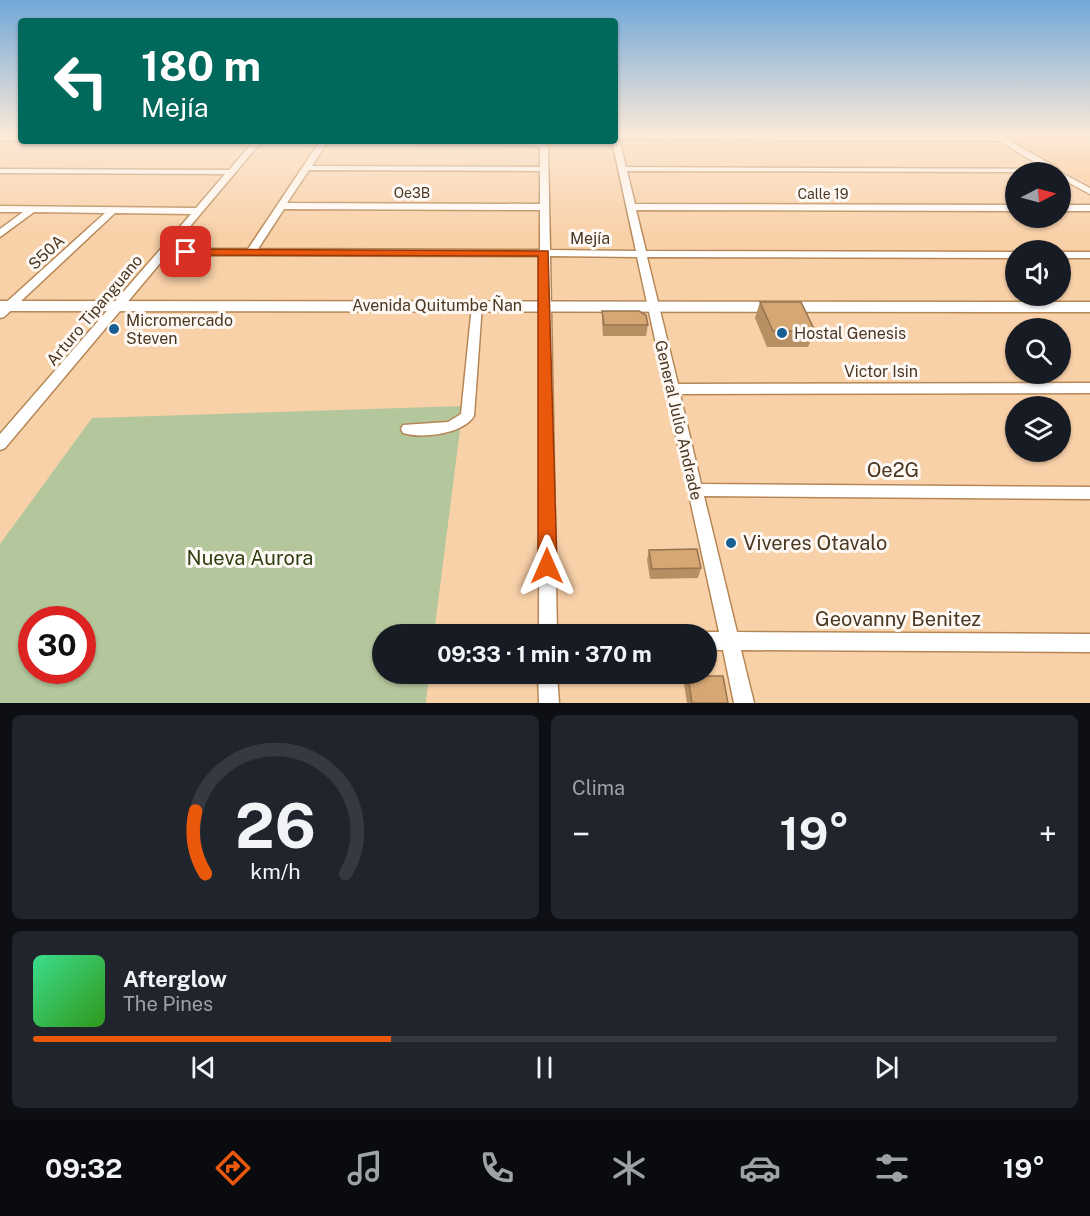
<!DOCTYPE html>
<html lang="es">
<head>
<meta charset="utf-8">
<style>
	:root { --surface:#171b24; --page:#20242c; --text:#f1f3f6; --muted:#9ea1a6; --line:#363941; --accent:#ea580c }
	body { margin:0; font-family:"Public Sans",sans-serif; background:var(--page); color:var(--text); height:100vh; display:flex; flex-direction:column; font-size:22px; white-space:nowrap }
	* { box-sizing:border-box; margin:0 }
	p { font-size:20px; color:var(--muted) }
	.icon { flex:none; width:33px; height:33px; fill:none; stroke:currentColor; stroke-width:2; stroke-linecap:round; stroke-linejoin:round }
	.map { position:relative; height:703px; overflow:hidden }
	.panel { display:flex; flex-direction:column; gap:12px; padding:12px; background:#0d0f14; flex:1 }
	.panel>* { flex:none }
	.banner { position:absolute; left:18px; top:18px; width:600px; height:126px; border-radius:6px; box-shadow:0 2px 4px #0004; background:#00695c; color:#fff; overflow:hidden }
	.needle { width:39px; rotate:84deg }
	.fabs { position:absolute; left:1005px; top:162px; display:grid; gap:12px }
	.fabs a { display:grid; place-items:center; width:66px; height:66px; border-radius:50%; background:var(--surface); box-shadow:0 2px 4px #0004; font-size:30px }
	.speed { position:absolute; left:18px; top:606px; display:flex; gap:12px; font-size:30px; font-weight:700; text-align:center }
	.speed>* { display:grid; place-content:center; width:78px; height:78px; border-radius:50%; background:var(--surface); box-shadow:0 2px 4px #0004; line-height:1 }
	.speed .limit { border:9px solid #d22; background:#fff; color:#111 }
	.pin { position:absolute; display:grid; place-items:center; width:51px; height:51px; color:#fff; margin:-26px; border-radius:12px; box-shadow:0 3px 9px #0006 }
	.me { position:absolute; width:66px; margin:-33px; rotate:0deg; stroke-linejoin:round; filter:drop-shadow(0 0 4px #0008) }
	.turn { display:flex; align-items:center; gap:21px; height:126px; padding:0 24px; font-size:27px }
	.turn .icon { width:78px; height:78px; stroke-width:2.5 }
	.turn b { display:block; font-size:42px; line-height:51px }
	.big { font-size:45px; font-weight:700; line-height:1.1 }
	.panel .card { flex:1; display:flex; flex-direction:column; justify-content:center; gap:9px; min-width:0; padding:0 21px; border-radius:9px; background:var(--page) }
	.panel .dial { align-items:center; gap:0 }
	.dial svg { height:156px; overflow:visible; fill:none; stroke:var(--line); stroke-width:7; stroke-linecap:round; text-anchor:middle }
	.dial text { fill:var(--text); stroke:none }
	.song { display:flex; align-items:center; gap:18px }
	.cover { width:72px; height:72px; border-radius:9px; background:linear-gradient(135deg,hsl(150 70% 55%),hsl(110 70% 35%)) }
	.played { height:6px; border-radius:3px; background:linear-gradient(90deg,var(--accent) 35%,var(--line) 35%) }
	.keys { display:flex; justify-content:space-around; direction:ltr }
	.heat { display:flex; justify-content:space-between; align-items:center; font-size:33px; direction:ltr }
	.panel .tiles { flex:1; display:grid; gap:12px; grid-template-columns:1fr 1fr }
	.card:last-child { grid-column:span 2 }
	.trip { position:absolute; left:372px; top:624px; width:345px; height:60px; border-radius:30px; background:var(--surface); box-shadow:0 2px 4px #0004; font-weight:700; line-height:60px; text-align:center }
	.menu { display:flex; height:96px; justify-content:space-around; align-items:center; background:#090b0e; color:var(--muted) }
	.menu .icon { width:42px; height:42px }
	.menu .active { color:var(--accent) }
	.menu b { font-size:27px; color:var(--text) }
	.map>svg:first-child { display:block }
	.built { fill:#fcc48b }
	.green { fill:#b4c69c; fill-rule:evenodd }
	.lines { fill:none; stroke-linecap:round; stroke-linejoin:round }
	.street-casing { stroke:#b68756; stroke-width:3 }
	.secondary-casing { stroke:#b68756; stroke-width:3 }
	.street { fill:#fff; fill-rule:evenodd }
	.secondary { fill:#fff; fill-rule:evenodd }
	.wall { fill:#b88f63 }
	.building { fill:#d6a673; stroke:#967450; stroke-width:1.5 }
	.route { fill:#ea580c; stroke:#983908; stroke-width:1.5 }
	.poi-dot { fill:#1a5f93; stroke:#fef9f4; stroke-width:2 }
	.labels { text-anchor:middle; stroke-width:6; stroke-linejoin:round; paint-order:stroke }
	.far-street-label { font-size:14px; fill:#4b3722; stroke:#fef9f4 }
	.street-label { font-size:16px; fill:#4b3722; stroke:#fef9f4 }
	.poi-label { font-size:16px; fill:#4b3722; stroke:#fef9f4; text-anchor:start }
	.near-street-label { font-size:20px; fill:#4b3722; stroke:#fef9f4 }
	.near-poi-label { font-size:20px; fill:#4b3722; stroke:#fef9f4; text-anchor:start }
	.near-park-label { font-size:20px; fill:#2e3e11; stroke:#fef9f4 }
</style>
</head>
<body>
<div class="map">
<svg width="1090" height="703" viewBox="0 0 1090 703">
	<rect width="100%" height="100%" fill="#f9d1a9"/>
	<!-- built -->
	<path class="built" d="M1002 134H1090V185Z"/>
	<!-- green -->
	<path class="green" d="M463 406 434 634H382V674H429L426 703H0V544L92 418ZM32 620H82V670H32Z"/>
	<g class="lines">
		<defs>
			<path id="street" d="M991 134H998L1059 169 1060 172 1090 188V194L1060 178V172L627 171 635 204 1016 205V211L636 210 646 251 1016 252V258L647 257 678 384 1090 383V393L680 394 701 484 1090 487V499L704 496 737 632 1090 634V652L741 650 754 703H734L723 650H706V634H700L706 632H719L637 257 550 256 557 634H539L540 256 167 255 5 448 0 450V434L191 214 115 213 4 317 0 318V308L105 213 34 212 0 237V229L23 212H0V206L196 208 225 174 0 173V169L229 170 254 141H262L171 249H248L320 141H328L312 166 540 167V148L535 145 418 143 414 141H538L548 147 550 250 636 251 612 141H615V135L992 137ZM619 139 999 141 1046 169 626 167ZM309 170 540 171V204L287 203ZM284 209 540 210V250L258 249Z
				M0 136H21V140H0Z
				M1060 205H1090V211H1060Z
				M1060 252H1090V258H1060Z
				M477 302 482 305 474 416C463 434 422 439 403 433L401 429 403 425 448 422 461 414 472 305Z
				M538 674H557L559 703H539Z"/>
			<path id="secondary" d="M0 301 1090 302V312L0 311Z"/>
		</defs>
		<!-- street casing -->
		<use href="#street" class="street-casing"/>
		<!-- secondary casing -->
		<use href="#secondary" class="secondary-casing"/>
		<!-- street -->
		<use href="#street" class="street"/>
		<!-- secondary -->
		<use href="#secondary" class="secondary"/>
	</g>
	<!-- wall -->
	<path class="wall" d="M760 302 815 331 808 347H767L755 318Z
		M602 311 648 325 646 336H603L602 321Z
		M649 550 701 568 698 578 650 579 647 560Z
		M688 676 728 703H687L684 684Z"/>
	<!-- building -->
	<path class="building" d="M760 302H801L815 331H773Z
		M602 311H639L646 315 648 325H604Z
		M697 549 701 568 652 569 649 550Z
		M688 676H723L728 703H692Z"/>
	<!-- sky -->
	<linearGradient id="sky" x2="0" y2="1"><stop stop-color="#71a7d8"/><stop offset="0.58" stop-color="#fcead8"/><stop offset="1" stop-color="#fcead8" stop-opacity="0"/></linearGradient>
	<rect width="1090" height="233" fill="url(#sky)"/>
	<!-- route -->
	<path class="route" d="M182 249 548 251 557 566 554 572 547 575 541 572 538 566V256L186 255 181 252Z"/>
	<!-- markers -->
	<g class="poi-dot">
		<circle cx="114" cy="329" r="6"/>
		<circle cx="782" cy="333" r="6"/>
		<circle cx="731" cy="543" r="6"/>
	</g>
	<g class="labels">
		<!-- far-street labels -->
		<g class="far-street-label">
			<text x="412" y="198">Oe3B</text>
			<text x="823" y="199">Calle 19</text>
		</g>
		<!-- street labels -->
		<g class="street-label">
			<text x="590" y="244">Mejía</text>
			<text transform="translate(46 252) rotate(-43)" y="6">S50A</text>
			<text x="437" y="311">Avenida Quitumbe Ñan</text>
			<text transform="translate(94 310) rotate(-50)" y="6">Arturo Tipanguano</text>
			<text x="881" y="377">Victor Isin</text>
			<text transform="translate(679 420) rotate(77)" y="6">General Julio Andrade</text>
		</g>
		<!-- poi labels -->
		<g class="poi-label">
			<text x="126" y="326">Micromercado<tspan x="126" dy="18">Steven</tspan></text>
			<text x="794" y="339">Hostal Genesis</text>
		</g>
		<!-- near-street labels -->
		<g class="near-street-label">
			<text x="893" y="477">Oe2G</text>
			<text x="898" y="626">Geovanny Benitez</text>
		</g>
		<!-- near-poi labels -->
		<g class="near-poi-label">
			<text x="743" y="550">Viveres Otavalo</text>
		</g>
		<!-- near-park labels -->
		<g class="near-park-label">
			<text x="250" y="565">Nueva Aurora</text>
		</g>
	</g>
</svg>
<div class="fabs">
<a><svg class="needle" viewBox="-14 -14 28 28"><path d="M0-13l5 13h-10z" fill="#e53935"/><path d="M0 13l5-13h-10z" fill="#9ea1a6"/></svg></a>
<a><svg class="icon" aria-label="sound" viewBox="0 0 24 24"><path d="M4 9h4l5-4v14l-5-4H4zM17 9q2 3 0 6"/></svg></a>
<a><svg class="icon" aria-label="search" viewBox="0 0 24 24"><circle cx="10" cy="10" r="6"/><path d="M15 15l6 6"/></svg></a>
<a><svg class="icon" aria-label="layers" viewBox="0 0 24 24"><path d="M12 4l9 5-9 5-9-5zM3 14l9 5 9-5"/></svg></a>
</div>
<div class="speed"><div class="limit">30</div></div>
<div class="pin" style="left:186px;top:252px;background:#d93025"><svg class="icon" aria-label="arrive" viewBox="0 0 24 24"><path d="M6 21V4h12l-3 4 3 4H6"/></svg></div>
<svg class="me" style="left:547px;top:566px" viewBox="-20 -20 40 40"><path d="M0-17L14 15 0 8-14 15z" fill="#ea580c" stroke="#fff" stroke-width="4"/></svg>
<div class="trip">09:33 · 1 min · 370 m</div>
<div class="banner">
<div class="turn"><svg class="icon" aria-label="left" viewBox="0 0 24 24"><path d="M17 20v-9H6M10 6l-5 5 5 5"/></svg><div><b>180 m</b>Mejía</div></div>
</div>
</div>
<section class="panel">
<div class="tiles">
<div class="card dial"><svg viewBox="0 0 100 80">
<path d="M14 69A42 42 0 1 1 86 69"/>
<path d="M14 69A42 42 0 0 1 9 37" stroke="#ea580c"/>
<text x="50" y="56" font-size="32" font-weight="700">26</text>
<text x="50" y="72" font-size="11">km/h</text>
</svg></div>
<div class="card"><p>Clima</p>
<div class="heat"><a>−</a><b class="big">19°</b><a>+</a></div>
</div>
<div class="card">
<div class="song"><i class="cover"></i><div><b>Afterglow</b><p>The Pines</p></div></div>
<div class="played"></div>
<div class="keys"><svg class="icon" aria-label="previous" viewBox="0 0 24 24"><path d="M18 5L8 12l10 7zM5 5v14"/></svg><svg class="icon" aria-label="pause" viewBox="0 0 24 24"><path d="M8 5v14M16 5v14"/></svg><svg class="icon" aria-label="next" viewBox="0 0 24 24"><path d="M6 5l10 7-10 7zM19 5v14"/></svg></div>
</div>
</div>
</section>
<nav class="menu">
<b>09:32</b>
<svg class="icon active" aria-label="directions" viewBox="0 0 24 24"><path d="M12 3l9 9-9 9-9-9zM9 14v-3h6M13 9l2 2-2 2"/></svg>
<svg class="icon" aria-label="music" viewBox="0 0 24 24"><path d="M9 18V5l10-2v13"/><circle cx="6" cy="18" r="3"/><circle cx="16" cy="16" r="3"/></svg>
<svg class="icon" aria-label="phone" viewBox="0 0 24 24"><path d="M5 4h4l2 5-3 2q2 4 5 5l2-3 5 2v4C11 20 4 13 5 4z"/></svg>
<svg class="icon" aria-label="climate" viewBox="0 0 24 24"><path d="M12 3v18M4 7l16 10M4 17L20 7"/></svg>
<svg class="icon" aria-label="car" viewBox="0 0 24 24"><path d="M5 17H2v-5l4-1 3-4h7l3 4 3 1v5h-3M9 17h6M6 11h13"/><circle cx="7" cy="17" r="2"/><circle cx="17" cy="17" r="2"/></svg>
<svg class="icon" aria-label="filters" viewBox="0 0 24 24"><path d="M4 7h16M4 17h16"/><circle cx="9" cy="7" r="2"/><circle cx="15" cy="17" r="2"/></svg>
<b>19°</b>
</nav>
</body>
</html>
